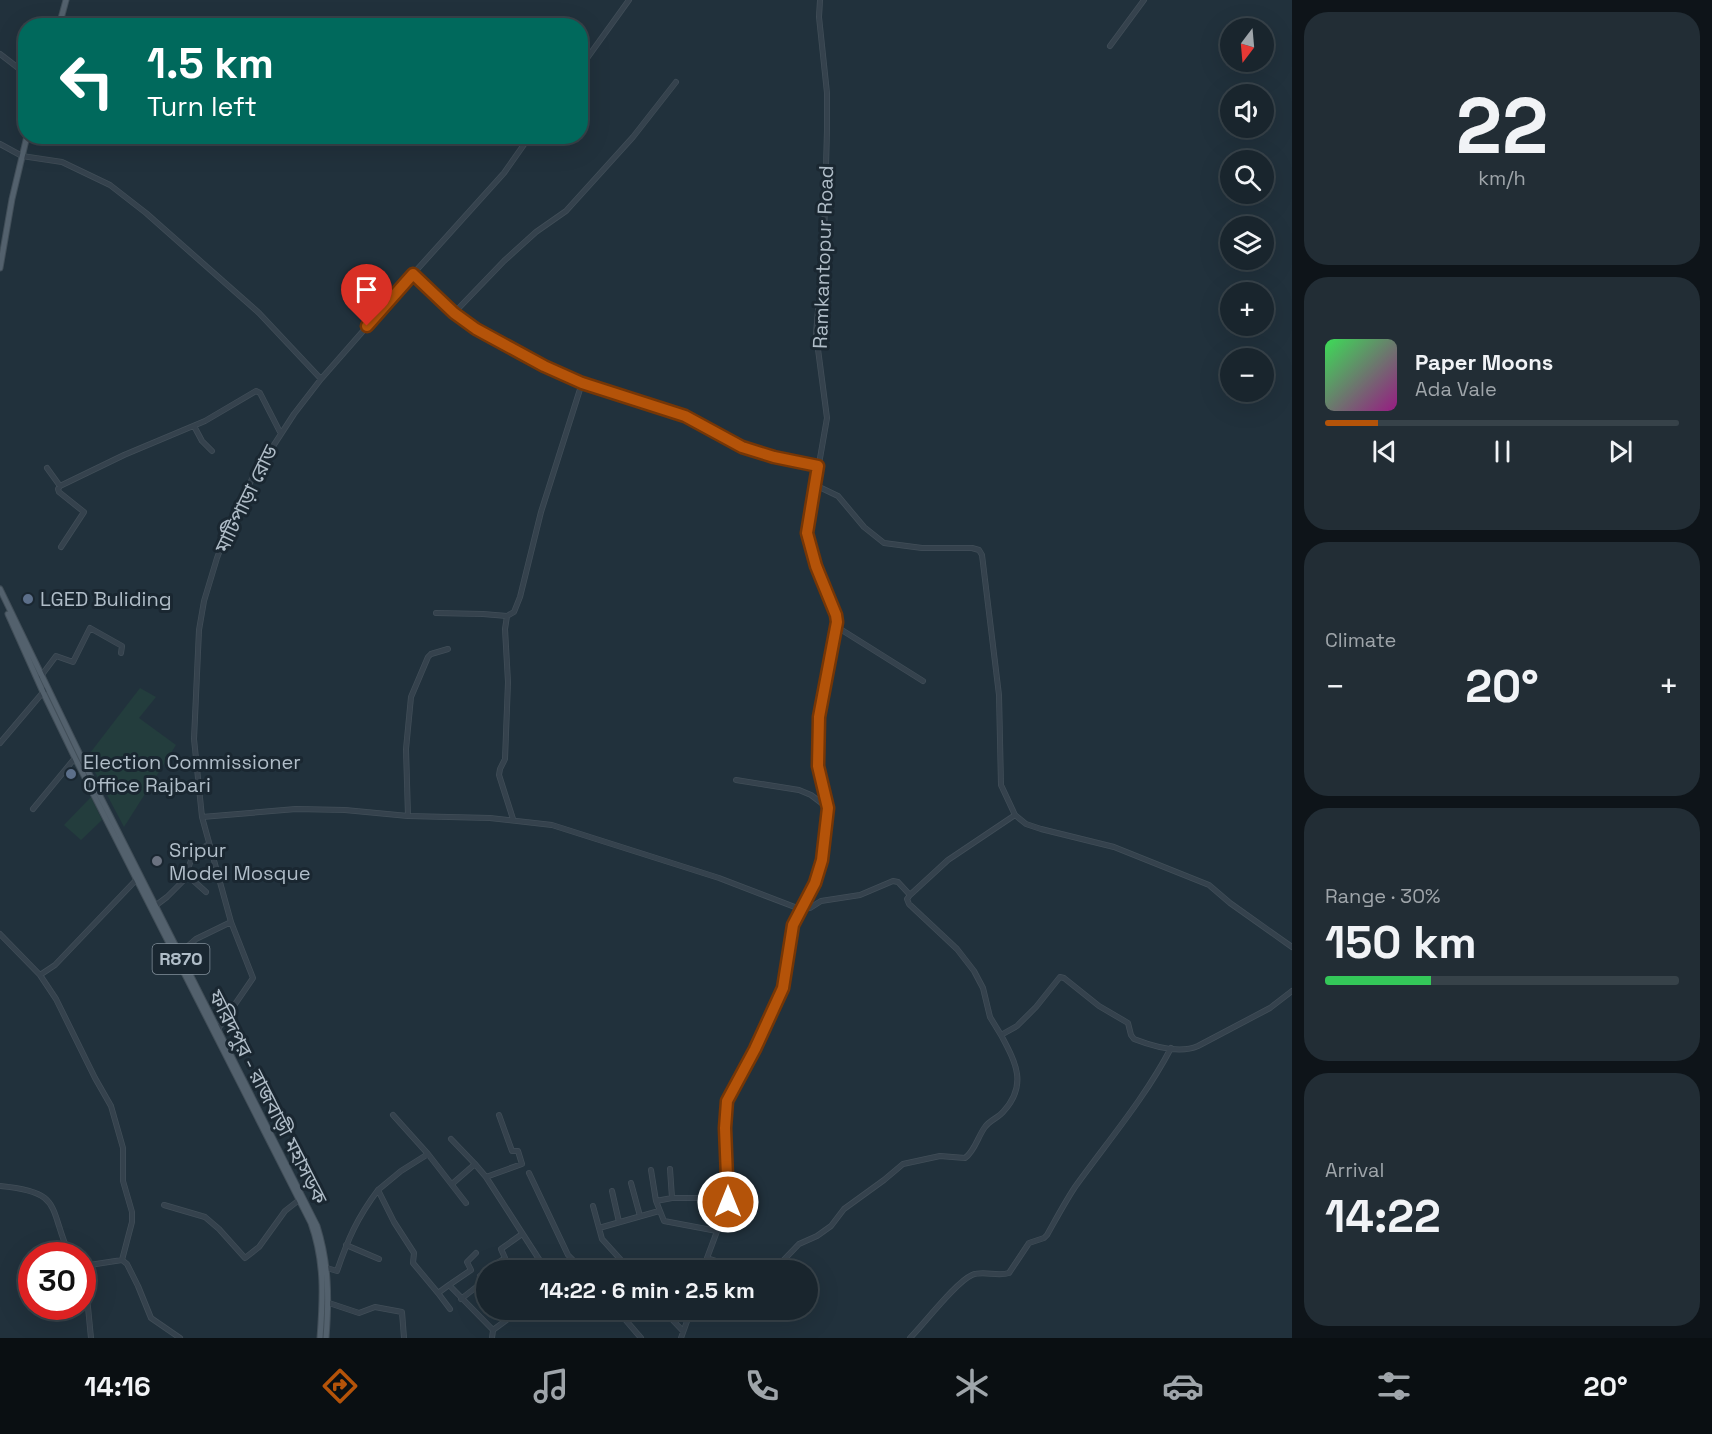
<!DOCTYPE html>
<html lang="en">
<head>
<meta charset="utf-8">
<style>
	:root { --surface:#19252d; --page:#222d35; --text:#f1f3f6; --muted:#9fa5aa; --line:#374249; --accent:#b45309 }
	body { margin:0; font-family:"Space Grotesk","Noto Sans Bengali",sans-serif; background:var(--page); color:var(--text); height:100vh; display:flex; flex-direction:column; font-size:22px; white-space:nowrap }
	* { box-sizing:border-box; margin:0 }
	p { font-size:20px; color:var(--muted) }
	.icon { flex:none; width:33px; height:33px; fill:none; stroke:currentColor; stroke-width:2; stroke-linecap:round; stroke-linejoin:round }
	.map { position:relative; flex:1; overflow:hidden }
	.side { display:flex; flex-direction:column; gap:12px; padding:12px; background:#0e1419; width:420px }
	.side>* { flex:none }
	.banner { position:absolute; left:18px; top:18px; width:570px; height:126px; border-radius:24px; box-shadow:0 6px 24px #0002,0 0 0 2px var(--line); background:#00695c; color:#fff; overflow:hidden }
	.needle { width:39px; rotate:196deg }
	.controls { position:absolute; left:1220px; top:18px; display:grid; gap:12px }
	.controls a { display:grid; place-items:center; width:54px; height:54px; border-radius:50%; background:var(--surface); box-shadow:0 6px 24px #0002,0 0 0 2px var(--line); font-size:30px }
	.speed { position:absolute; left:18px; top:1242px; display:flex; gap:12px; font-size:30px; font-weight:700; text-align:center }
	.speed>* { display:grid; place-content:center; width:78px; height:78px; border-radius:50%; background:var(--surface); box-shadow:0 6px 24px #0002,0 0 0 2px var(--line); line-height:1 }
	.speed .limit { border:9px solid #d22; background:#fff; color:#111 }
	.pin { position:absolute; display:grid; place-items:center; width:51px; height:51px; color:#fff; margin:-62px -26px; border-radius:50% 50% 50% 0; rotate:-45deg; box-shadow:0 0 6px #0007 }
	.pin .icon { rotate:45deg }
	.me { position:absolute; width:66px; margin:-33px; rotate:0deg; stroke-linejoin:round; filter:drop-shadow(0 0 4px #0008) }
	.turn { display:flex; align-items:center; gap:21px; height:126px; padding:0 30px; font-size:27px }
	.turn .icon { width:78px; height:78px; stroke-width:2.5 }
	.turn b { display:block; font-size:42px; line-height:51px }
	.big { font-size:45px; font-weight:700; line-height:1.1 }
	.side .card { flex:1; display:flex; flex-direction:column; justify-content:center; gap:9px; min-width:0; padding:0 21px; border-radius:24px; background:var(--page) }
	.side .dial { align-items:center; gap:0 }
	.dial b { font-size:78px; line-height:1 }
	.song { display:flex; align-items:center; gap:18px }
	.cover { width:72px; height:72px; border-radius:9px; background:linear-gradient(135deg,hsl(130 70% 55%),hsl(310 70% 35%)) }
	.played { height:6px; border-radius:3px; background:linear-gradient(90deg,var(--accent) 15%,var(--line) 15%) }
	.keys { display:flex; justify-content:space-around; direction:ltr }
	.heat { display:flex; justify-content:space-between; align-items:center; font-size:33px; direction:ltr }
	.charge { height:9px; border-radius:4px; background:linear-gradient(90deg,#34c759 30%,var(--line) 0) }
	.trip { position:absolute; left:476px; top:1260px; width:342px; height:60px; border-radius:30px; background:var(--surface); box-shadow:0 6px 24px #0002,0 0 0 2px var(--line); font-weight:700; line-height:60px; text-align:center }
	.menu { display:flex; height:96px; justify-content:space-around; align-items:center; background:#0a0f12; color:var(--muted) }
	.menu .icon { width:42px; height:42px }
	.menu .current { color:var(--accent) }
	.menu b { font-size:27px; color:var(--text) }
	main { display:flex; flex:1; min-height:0 }
	.map>svg:first-child { display:block }
	.green { fill:#233d3d }
	.lines { fill:none; stroke-linecap:round; stroke-linejoin:round }
	.minor-casing { stroke:#414e58; stroke-width:6 }
	.major-casing { stroke:#414e58; stroke-width:7 }
	.minor { stroke:#35424d; stroke-width:4.5 }
	.major { stroke:#53616d; stroke-width:5 }
	.route-casing { stroke:#753606; stroke-width:15 }
	.route { stroke:#b45309; stroke-width:10 }
	.service-dot { fill:#5c6f8a; stroke:#1a2731; stroke-width:2 }
	.worship-dot { fill:#6b7280; stroke:#1a2731; stroke-width:2 }
	.labels { text-anchor:middle; stroke-width:6; stroke-linejoin:round; paint-order:stroke }
	.shield { fill:#1a2731; stroke:#83909b; stroke-width:1.5 }
	.shield-label { font-size:18px; font-weight:bold; fill:#b0bdc8 }
	.street-label { font-size:20px; fill:#b0bdc8; stroke:#1a2731 }
	.poi-label { font-size:20px; fill:#b0bdc8; stroke:#1a2731; text-anchor:start }
</style>
</head>
<body>
<main>
<div class="map">
<svg width="1292" height="1338" viewBox="0 0 1292 1338">
	<rect width="100%" height="100%" fill="#21313c"/>
	<!-- green -->
	<path class="green" d="M140 688 156 697 139 718 176 745 124 827 87 757Z
		M91 797 102 820 81 840 64 825Z"/>
	<g class="lines">
		<defs>
			<path id="minor" d="M1110 46 1144 0
				M0 54 26 74
				M580 68 629 0
				M0 144 22 156 62 162 110 185 146 213 259 313 321 379
				M413 274 454 313 476 329 544 366 582 383 685 416 743 447 774 457 818 466
				M454 313 504 261 536 232 566 211 633 137 676 82
				M194 426 202 441 212 451
				M47 468 60 486
				M815 485 838 496 864 527 884 543 922 548H972L979 550 982 555 999 695 1001 785 1015 815
				M61 547 84 512 59 492 58 489 60 486 124 455 205 421 256 391 260 393 280 432
				M436 613 483 614 507 616 514 612 520 597 541 512 582 383
				M507 616 505 629 508 682 505 759 500 769 499 775 513 819
				M837 627 923 681
				M41 676 56 656 73 662 90 628 122 646 121 653
				M0 743 45 690
				M736 780 799 790 811 795 828 808
				M33 809 75 758
				M408 816 406 749 411 697 428 657 431 654 448 649
				M202 817 296 809 345 810 408 816 490 818 552 825 719 878 800 909 810 908 821 901 860 895 893 881 898 882 910 895 948 860 1015 815 1026 824 1041 829 1114 847 1209 885 1230 903 1292 947
				M186 874 206 892
				M910 895 907 899 909 904 957 949 974 971 983 988 990 1017 1001 1035
				M155 906 167 897 183 881 194 853 209 844
				M0 934 40 975 56 999 95 1078 111 1106 123 1148V1181L132 1212V1222L122 1260
				M179 954 196 939 231 922 202 817 194 739 199 630 204 601 217 558 232 519 253 477 294 414 321 379 413 274 504 173 530 136
				M40 975 55 965 137 879
				M218 1029 253 978 231 922
				M393 1115 428 1154 466 1203
				M451 1139 475 1164 452 1184
				M475 1164 486 1177 546 1270
				M670 1169 672 1198
				M651 1170 656 1201 664 1221 717 1231
				M529 1173 568 1255 583 1270
				M486 1177 522 1164 518 1151H512L499 1115
				M631 1183 640 1216
				M0 1186C64 1192 48 1207 70 1256
				M378 1190 401 1171 428 1154
				M612 1191 619 1222
				M656 1201 672 1198H708
				M164 1205 205 1217 219 1229 245 1258 259 1247 285 1211 299 1200
				M593 1206 602 1239 630 1270
				M599 1228 659 1211
				M346 1245 379 1259
				M707 1258 744 1270
				M122 1260 127 1264 138 1286 151 1318 180 1338
				M496 1264 505 1258 501 1249 522 1234
				M83 1266 122 1260
				M84 1266 91 1338
				M327 1268 337 1271C348 1239 357 1218 378 1190L394 1222 414 1253 413 1263 438 1293 449 1285 493 1330 492 1338
				M568 1270 577 1264
				M704 1270 707 1258 728 1202 725 1128 727 1101 755 1049 783 989 793 925 815 883 822 859 828 808 818 766 819 717 837 622 836 615 820 579 807 533 827 418 816 334 824 240 827 130V93L819 17 820 0
				M774 1270 799 1244 817 1236 831 1226 844 1209 884 1180 903 1164 940 1156 965 1158C975 1151 978 1136 985 1127 990 1120 998 1118 1003 1112 1028 1085 1016 1063 1001 1035L1017 1026 1036 1007 1060 977 1064 978 1099 1006 1128 1023 1131 1035 1134 1039C1152 1046 1180 1054 1198 1046L1270 1008 1292 991
				M480 1276 486 1283
				M449 1285 471 1270 467 1262 476 1253
				M438 1293 450 1309
				M461 1299 484 1281
				M329 1303 359 1313 375 1307 402 1312 404 1338
				M617 1310 641 1338
				M663 1310 683 1331
				M493 1330 512 1316 508 1310
				M681 1338 691 1310
				M910 1338C924 1324 956 1282 972 1275 983 1270 997 1277 1009 1273L1029 1243 1044 1238 1047 1235C1056 1219 1065 1202 1075 1187 1108 1141 1145 1098 1171 1048"/>
			<path id="major" d="M59 26 66 0
				M0 268 12 199 27 136
				M0 589 98 792 317 1226C329 1264 329 1299 326 1338
				M8 614 43 692 75 758 311 1223C325 1262 323 1298 320 1338"/>
		</defs>
		<!-- minor casing -->
		<use href="#minor" class="minor-casing"/>
		<!-- major casing -->
		<use href="#major" class="major-casing"/>
		<!-- minor -->
		<use href="#minor" class="minor"/>
		<!-- major -->
		<use href="#major" class="major"/>
	</g>
	<g class="lines">
		<defs>
			<path id="route" d="M367 326 413 274 454 313 476 329 544 366 582 383 685 416 742 447 774 457 818 466 807 533 816 566 836 615 837 622 819 717 818 766 828 808 822 860 815 883 793 925 783 988 755 1049 727 1101 725 1128 728 1202"/>
		</defs>
		<!-- route casing -->
		<use href="#route" class="route-casing"/>
		<!-- route -->
		<use href="#route" class="route"/>
	</g>
	<!-- markers -->
	<g class="service-dot">
		<circle cx="28" cy="599" r="6"/>
		<circle cx="71" cy="774" r="6"/>
	</g>
	<circle class="worship-dot" cx="157" cy="861" r="6"/>
	<g class="labels">
		<!-- shield labels -->
		<rect class="shield" x="152.5" y="944" width="57" height="30" rx="4.5"/>
		<g class="shield-label">
			<text x="181" y="965">R870</text>
		</g>
		<!-- street labels -->
		<g class="street-label">
			<text transform="translate(823 257) rotate(-88)" y="7">Ramkantopur Road</text>
			<text transform="translate(246 499) rotate(-64)" y="7">মাটিপাড়া রোড</text>
			<text transform="translate(268 1097) rotate(63)" y="7">ফরিদপুর - রাজবাড়ী মহাসড়ক</text>
		</g>
		<!-- poi labels -->
		<g class="poi-label">
			<text x="40" y="606">LGED Buliding</text>
			<text x="83" y="769">Election Commissioner<tspan x="83" dy="23">Office Rajbari</tspan></text>
			<text x="169" y="857">Sripur<tspan x="169" dy="23">Model Mosque</tspan></text>
		</g>
	</g>
</svg>
<div class="controls">
<a><svg class="needle" viewBox="-14 -14 28 28"><path d="M0-13l5 13h-10z" fill="#e53935"/><path d="M0 13l5-13h-10z" fill="#9fa5aa"/></svg></a>
<a><svg class="icon" aria-label="sound" viewBox="0 0 24 24"><path d="M4 9h4l5-4v14l-5-4H4zM17 9q2 3 0 6"/></svg></a>
<a><svg class="icon" aria-label="search" viewBox="0 0 24 24"><circle cx="10" cy="10" r="6"/><path d="M15 15l6 6"/></svg></a>
<a><svg class="icon" aria-label="layers" viewBox="0 0 24 24"><path d="M12 4l9 5-9 5-9-5zM3 14l9 5 9-5"/></svg></a>
<a>+</a>
<a>−</a>
</div>
<div class="speed"><div class="limit">30</div></div>
<div class="pin" style="left:367px;top:326px;background:#d93025"><svg class="icon" aria-label="arrive" viewBox="0 0 24 24"><path d="M6 21V4h12l-3 4 3 4H6"/></svg></div>
<svg class="me" style="left:728px;top:1202px" viewBox="-20 -20 40 40"><circle r="17" fill="#b45309" stroke="#fff" stroke-width="3"/><path d="M0-11L8 9 0 5-8 9z" fill="#fff"/></svg>
<div class="trip">14:22 · 6 min · 2.5 km</div>
<div class="banner">
<div class="turn"><svg class="icon" aria-label="left" viewBox="0 0 24 24"><path d="M17 20v-9H6M10 6l-5 5 5 5"/></svg><div><b>1.5 km</b>Turn left</div></div>
</div>
</div>
<section class="side">
<div class="card dial"><b>22</b><p>km/h</p></div>
<div class="card">
<div class="song"><i class="cover"></i><div><b>Paper Moons</b><p>Ada Vale</p></div></div>
<div class="played"></div>
<div class="keys"><svg class="icon" aria-label="previous" viewBox="0 0 24 24"><path d="M18 5L8 12l10 7zM5 5v14"/></svg><svg class="icon" aria-label="pause" viewBox="0 0 24 24"><path d="M8 5v14M16 5v14"/></svg><svg class="icon" aria-label="next" viewBox="0 0 24 24"><path d="M6 5l10 7-10 7zM19 5v14"/></svg></div>
</div>
<div class="card"><p>Climate</p>
<div class="heat"><a>−</a><b class="big">20°</b><a>+</a></div>
</div>
<div class="card"><p>Range · 30%</p><b class="big">150 km</b><div class="charge"></div></div>
<div class="card"><p>Arrival</p><b class="big">14:22</b></div>
</section>
</main>
<nav class="menu">
<b>14:16</b>
<svg class="icon current" aria-label="directions" viewBox="0 0 24 24"><path d="M12 3l9 9-9 9-9-9zM9 14v-3h6M13 9l2 2-2 2"/></svg>
<svg class="icon" aria-label="music" viewBox="0 0 24 24"><path d="M9 18V5l10-2v13"/><circle cx="6" cy="18" r="3"/><circle cx="16" cy="16" r="3"/></svg>
<svg class="icon" aria-label="phone" viewBox="0 0 24 24"><path d="M5 4h4l2 5-3 2q2 4 5 5l2-3 5 2v4C11 20 4 13 5 4z"/></svg>
<svg class="icon" aria-label="climate" viewBox="0 0 24 24"><path d="M12 3v18M4 7l16 10M4 17L20 7"/></svg>
<svg class="icon" aria-label="car" viewBox="0 0 24 24"><path d="M5 17H2v-5l4-1 3-4h7l3 4 3 1v5h-3M9 17h6M6 11h13"/><circle cx="7" cy="17" r="2"/><circle cx="17" cy="17" r="2"/></svg>
<svg class="icon" aria-label="filters" viewBox="0 0 24 24"><path d="M4 7h16M4 17h16"/><circle cx="9" cy="7" r="2"/><circle cx="15" cy="17" r="2"/></svg>
<b>20°</b>
</nav>
</body>
</html>
